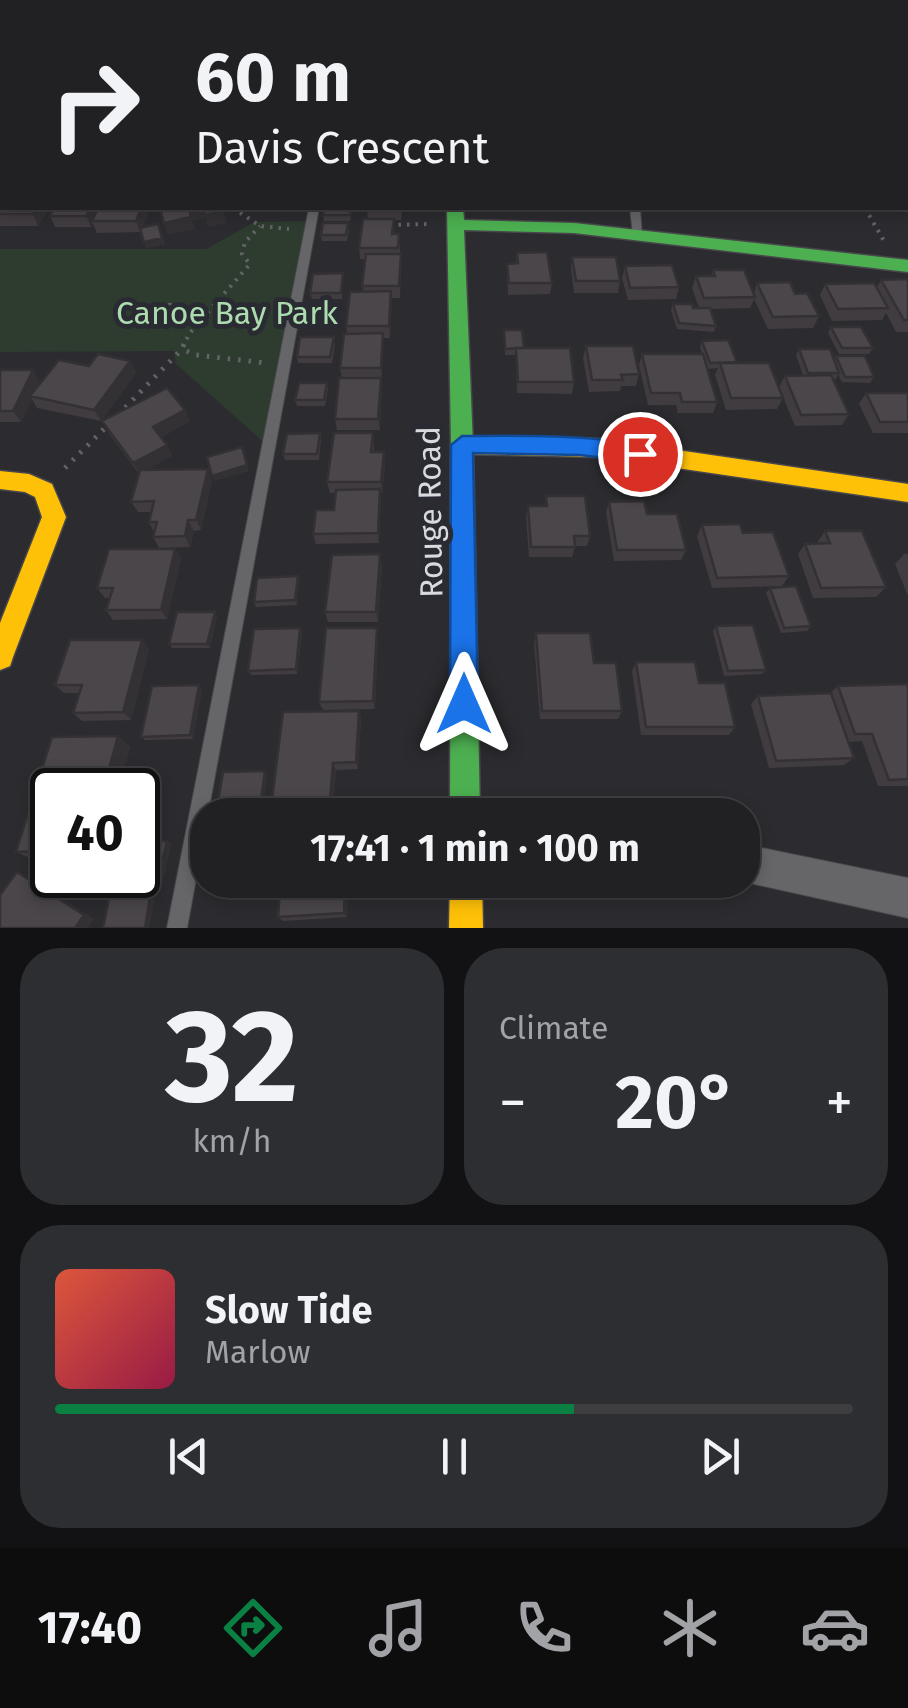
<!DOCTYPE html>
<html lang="en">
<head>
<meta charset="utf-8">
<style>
	:root { --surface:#212124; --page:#2d2e31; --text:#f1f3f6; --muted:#a2a3a6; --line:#3e3e41; --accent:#0b8043 }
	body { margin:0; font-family:"Fira Sans",sans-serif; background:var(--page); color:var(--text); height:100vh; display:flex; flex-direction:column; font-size:38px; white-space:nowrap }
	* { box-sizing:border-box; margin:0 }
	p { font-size:32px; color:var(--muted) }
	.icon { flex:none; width:55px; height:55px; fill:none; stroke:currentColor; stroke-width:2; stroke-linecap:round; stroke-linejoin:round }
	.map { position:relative; height:928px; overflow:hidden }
	.sheet { display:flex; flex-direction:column; gap:20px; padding:20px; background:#121214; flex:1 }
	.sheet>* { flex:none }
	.hud { position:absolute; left:0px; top:0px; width:910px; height:210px; box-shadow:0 5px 15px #0003,0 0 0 2px var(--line); background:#212124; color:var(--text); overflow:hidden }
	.speed { position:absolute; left:30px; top:768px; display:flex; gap:20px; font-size:50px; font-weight:700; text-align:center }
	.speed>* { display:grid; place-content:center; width:130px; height:130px; border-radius:50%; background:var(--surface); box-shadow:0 5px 15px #0003,0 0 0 2px var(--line); line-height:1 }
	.speed .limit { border:5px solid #111; border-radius:15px; background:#fff; color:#111 }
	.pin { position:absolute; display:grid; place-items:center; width:85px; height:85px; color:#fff; margin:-42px; border:5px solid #fff; border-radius:50%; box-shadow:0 2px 10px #0007 }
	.me { position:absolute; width:110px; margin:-55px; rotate:0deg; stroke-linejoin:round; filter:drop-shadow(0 0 8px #0008) }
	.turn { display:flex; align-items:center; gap:35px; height:210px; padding:0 30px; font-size:45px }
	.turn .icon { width:130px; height:130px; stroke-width:2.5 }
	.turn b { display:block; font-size:70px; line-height:85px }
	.big { font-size:75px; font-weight:700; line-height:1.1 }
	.sheet .card { flex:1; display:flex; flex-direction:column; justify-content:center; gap:15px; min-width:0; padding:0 35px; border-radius:40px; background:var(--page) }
	.sheet .dial { align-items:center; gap:0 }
	.dial b { font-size:130px; line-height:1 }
	.song { display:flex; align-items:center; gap:30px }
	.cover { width:120px; height:120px; border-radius:15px; background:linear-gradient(135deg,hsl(10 70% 55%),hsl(340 70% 35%)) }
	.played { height:10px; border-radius:5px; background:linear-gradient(90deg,var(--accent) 65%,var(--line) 65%) }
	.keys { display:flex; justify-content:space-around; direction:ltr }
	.heat { display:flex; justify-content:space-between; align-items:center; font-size:55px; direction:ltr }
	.sheet .tiles { flex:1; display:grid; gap:20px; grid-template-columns:1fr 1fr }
	.card:last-child { grid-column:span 2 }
	.trip { position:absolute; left:190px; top:798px; width:570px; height:100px; border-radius:40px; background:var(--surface); box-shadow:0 5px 15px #0003,0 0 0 2px var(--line); font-weight:700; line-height:100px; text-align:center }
	.menu { display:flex; height:160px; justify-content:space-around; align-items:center; background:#0d0d0e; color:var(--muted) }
	.menu .icon { width:70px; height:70px }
	.menu .on { color:var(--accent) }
	.menu b { font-size:45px; color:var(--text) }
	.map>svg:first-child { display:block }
	.green { fill:#2d3c2f }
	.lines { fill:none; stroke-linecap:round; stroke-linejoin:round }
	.lane-casing { stroke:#48484c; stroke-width:2 }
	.street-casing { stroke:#48484c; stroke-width:2 }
	.fast-casing { stroke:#48484c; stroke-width:3 }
	.slow-casing { stroke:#48484c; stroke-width:3 }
	.path-far1 { stroke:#636366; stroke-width:4; stroke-dasharray:2.5 6; stroke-linecap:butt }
	.path { stroke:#636366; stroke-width:5; stroke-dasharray:2.5 8; stroke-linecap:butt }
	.lane { fill:#666669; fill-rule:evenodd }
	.street { fill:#666669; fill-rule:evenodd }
	.fast { fill:#4caf50; fill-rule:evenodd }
	.slow { fill:#ffc107; fill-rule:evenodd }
	.wall { fill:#403c40 }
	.shaded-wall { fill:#343134 }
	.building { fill:#4a464a; stroke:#343134; stroke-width:2.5 }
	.route { fill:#1a73e8; stroke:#114b97; stroke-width:2.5 }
	.labels { text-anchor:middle; stroke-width:10; stroke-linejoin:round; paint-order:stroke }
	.park-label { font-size:32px; fill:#addbb0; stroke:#2a2b32 }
	.street-label { font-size:32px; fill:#d9dade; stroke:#2a2b32 }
</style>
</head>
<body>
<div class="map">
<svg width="908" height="928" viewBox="0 0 908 928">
	<rect width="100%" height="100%" fill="#2c2c30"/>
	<!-- green -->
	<path class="green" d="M311 221 268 446 175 363 174 351 0 352V249H206L255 222Z"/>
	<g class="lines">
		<defs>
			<path id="lane" d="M309 208H319L187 928H167Z
				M630 208H640L642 237H634L633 235Z"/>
			<path id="street" d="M0 53H2V63H0Z
				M0 166H2V178H0Z
				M742 844 908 878V918L736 880H742Z"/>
			<path id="fast" d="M447 208H463L464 220 574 223 908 260V272L574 233 464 230 473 445 480 815H450L451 445Z"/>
			<path id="slow" d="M447 0H459V2H447Z
				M462 436 602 439 908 484V502L602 457 462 454 451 445Z
				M0 471 29 474 52 484 66 517 13 657 10 666 0 670V623L42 517 35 497 25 492 0 489Z
				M450 880H482L483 928H449Z"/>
		</defs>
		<!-- lane casing -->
		<use href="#lane" class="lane-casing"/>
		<!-- street casing -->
		<use href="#street" class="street-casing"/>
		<!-- fast casing -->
		<use href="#fast" class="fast-casing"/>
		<!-- slow casing -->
		<use href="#slow" class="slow-casing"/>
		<!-- path-far1 -->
		<path class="path-far1" d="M233 208 260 226 289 229
			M865 208 884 241
			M390 225 429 224
			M170 303 168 318 200 322
			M183 347 189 334 250 264 242 254 245 242 260 226"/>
		<!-- path -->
		<path class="path" d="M184 344 182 349 196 355 266 363
			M118 415 182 349
			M65 468 110 423"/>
		<!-- lane -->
		<use href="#lane" class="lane"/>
		<!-- street -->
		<use href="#street" class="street"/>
		<!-- fast -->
		<use href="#fast" class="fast"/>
		<!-- slow -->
		<use href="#slow" class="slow"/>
	</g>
	<!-- wall -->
	<path class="wall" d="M66 0H166L165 2H67Z
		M650 0H749L750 2H652Z
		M0 196 2 208H49L38 226H0Z
		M54 208H145L148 214 142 228 158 224 165 244 146 248 141 231 140 232 97 233 93 224 91 227H55L50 216Z
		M367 208H402L401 220H394V234L400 245V254H401L400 298H392L390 338H383L380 430H337L335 419 342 378 340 368 347 334 346 326 363 292 365 259H360L359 248 368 219Z
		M352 211 350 221H324L323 215Z
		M349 229 347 241H322L321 235Z
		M517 253 552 283 550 294 508 295 507 264 516 263Z
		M572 257 620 281 618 293H574L571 269Z
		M625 266 679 287 676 299 628 300 622 278Z
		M713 270 754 293 757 283 795 294 819 316 813 328 768 329 754 299 750 308 711 309 716 326 714 332 677 329 671 310 673 304 699 308 692 288 696 276H711Z
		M343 273 342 299H312L310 293Z
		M881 280 908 282V332H896L886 313 882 320 832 321 820 295 825 284 877 287Z
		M831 327 873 348 869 354H839L828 333Z
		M504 330 524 348 574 382 572 394 517 393 516 355H505Z
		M702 341 737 362 783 398 777 409 726 410 715 375 718 368 708 369 717 402 713 413H678L676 405H648L639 365 642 354H702L700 347Z
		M335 343 332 363H298L297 357Z
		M586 346 639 374 636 386H621L620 391 589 392 583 358Z
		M799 349 834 360 836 356 874 377 870 383 842 382 838 374 836 379H833L849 414 842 425 795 426 779 387 785 376 803 375 796 355Z
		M130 361 136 373 101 421 37 408 32 399 21 422H0V370L40 382 37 387 89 366Z
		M327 383 328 389 325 406H297L295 400Z
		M866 393H908V433H873L859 404Z
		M185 410 190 421 161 437 167 445 172 456 146 470 212 480 201 530 194 531 190 547 159 548 153 537 154 532 149 522 152 512H138L131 502 139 474 108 432 102 421Z
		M320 433 321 439 319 460H285L283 454Z
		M373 433 374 452H384L385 464 382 493H380L379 543 316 544 313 534 334 510 336 493H330L327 482Z
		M546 496 590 536 587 546H575L572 557H529L526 517 528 506H545Z
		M609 502 647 514 686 550 681 560 614 561 606 512Z
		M702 525 789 576 782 586 712 588 697 536Z
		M825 531 886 587 876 597 813 598 798 554 805 544 818 543V541Z
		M175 549 181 559 167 619 113 620 106 610 110 598H105L97 588Z
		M904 554H908V596L895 564Z
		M382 565 378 622H328L325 612Z
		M299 581 297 605 256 607 254 602Z
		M770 588 811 626 807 631 781 633 766 593Z
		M217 616 210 648H172L169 644Z
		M716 626 766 670 762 674 724 676 713 631Z
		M300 628 302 632 297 674 251 675 248 671Z
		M377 628 378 637 375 709 323 710 319 702Z
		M536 633 622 711 618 719H540L534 643Z
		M142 640 149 649 131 720 82 721 73 713 80 693H64L55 685Z
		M636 662 699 683 735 727 729 735H641L632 671Z
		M908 684V786H878L862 741 848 742 854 758 844 765 769 768 751 704 758 696 830 693 838 686Z
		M202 689 193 739 145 740 141 737Z
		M359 711 361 719 358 769 336 770 333 806 276 807 272 800Z
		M118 736 130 747 121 781 126 785 125 790H52V859H32L16 852 52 737Z
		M265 771 267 774 263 811H220L217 808Z
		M167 841 171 844 161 887 110 886 105 884Z
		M348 880 347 917 283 921 278 917Z"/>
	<!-- shaded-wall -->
	<path class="shaded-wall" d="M2 120V139L0 143V124Z
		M36 208H49L38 226 33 214Z
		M91 208H102L92 221 93 224 91 227 86 216Z
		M141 208H145L148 214 140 232 136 221Z
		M196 208H202L206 218 192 221 195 229 168 234 164 223 189 209Z
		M224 211 227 223 208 227 205 215Z
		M162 238 165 244 146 248 144 242Z
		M391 291 392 303 390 338 389 326Z
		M383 333 384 345 382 379 381 368Z
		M130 361 136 373 101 421 94 410Z
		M33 370 40 382 33 397 30 396 32 399 21 422 13 411Z
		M381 378 382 389 380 430 378 419Z
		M185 410 190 421 158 438 153 427Z
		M167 445 172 456 139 474 133 463Z
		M242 447 249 471 214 481 212 476Z
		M384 452 385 464 382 493 381 482Z
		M208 469 212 480 201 530 196 520Z
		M380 489 381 500 379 543 378 533Z
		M188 520 194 531 190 547 185 536Z
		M175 549 181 559 167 619 161 610Z
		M380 554 382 565 378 622 376 612Z
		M298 576 299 581 297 605 295 600Z
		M215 612 217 616 210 648 207 644Z
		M300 628 302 632 297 674 296 669Z
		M377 628 378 637 375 709 373 701Z
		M142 640 149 649 131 720 123 712Z
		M199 685 202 689 193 739 190 735Z
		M359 711 361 719 358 769 356 762Z
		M118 736 130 747 121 781 126 785 125 790H110L107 776Z
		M333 763 336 770 333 806 330 800Z
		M265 771 267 774 263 811 260 807Z
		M167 841 171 844 161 887 157 885Z
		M17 872 28 877 94 919 88 928H75Z
		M345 880H348L347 917 344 913Z
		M150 897 155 899 149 928H145Z"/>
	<!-- building -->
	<path class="building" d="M490 0H615L616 2H490Z
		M660 0H697L699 2H661Z
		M707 0H749L750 2H708Z
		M2 16V30H0V18Z
		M0 196H2V208H36L33 214H0Z
		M54 208H91L86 216H50Z
		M98 208H141L136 221H92Z
		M160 208H196L189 209 191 217 164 223Z
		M203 208H222L224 211 205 215Z
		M324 208H351L350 215H323Z
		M363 219H394L392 234H399L398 248H359Z
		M323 223H348L346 235H321Z
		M158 224 162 238 144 242 140 228Z
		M547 252 552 283H509L507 264 518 263 517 253Z
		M366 254H401L399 286H362Z
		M572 257H616L620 281H576Z
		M672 265 679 287 630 288 625 266Z
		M713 270H744L755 297 704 298 696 276H715Z
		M343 273 341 293H310L313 274Z
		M907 279 908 282V320H904L881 280Z
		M790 282 795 294 807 293 819 316 773 317 757 283Z
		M874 283 888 308 838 309 825 284Z
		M391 291 389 326H346L350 292Z
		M673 304H692L693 308H710L716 326 679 323Z
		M831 327H861L873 348H842Z
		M504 330H522L524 348 505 349Z
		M383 333 381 368H340L344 334Z
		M300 337H334L330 357H297Z
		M728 340 737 362 710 363 702 341Z
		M586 346H633L639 374 621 375 623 380H592Z
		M516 348H570L574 382H518Z
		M799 349H830L839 373H808Z
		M98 354 130 361 94 410 30 396 59 360 89 366Z
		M642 354H703L717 402H682L680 393H651Z
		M836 356H865L874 377H845Z
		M720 363H769L783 398H731Z
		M0 370H33L13 411H0Z
		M831 375 849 414 801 415 785 376Z
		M339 378H381L378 419H335Z
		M299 383H327L324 400H295Z
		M167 388 185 410 153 427 167 445 133 463 102 421Z
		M866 393H908V422H880Z
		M320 433 317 454H283L287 434Z
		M334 433H373L371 452H384L381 482H327Z
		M242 447 247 465 212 476 207 457Z
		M208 469 196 520H188L185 536 153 537 157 522H149L154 501 131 502 140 470Z
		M380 489 378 533 313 534 316 510H334L336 490Z
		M546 496H585L590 536H574L575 547H531L528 506H547Z
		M644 501 647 514H677L686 550H617L609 502Z
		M740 524 743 533 773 532 789 576 717 578 702 525Z
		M825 531H862L886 587 821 588 805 544 830 543Z
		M109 549H175L161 610H106L113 588H97Z
		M380 554 376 612H325L332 555Z
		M298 576 295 600 254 602 257 578Z
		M796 586 811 626 784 628 770 588Z
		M177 612H215L207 644H169Z
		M753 625 766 670 728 671 716 626Z
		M300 628 296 669 248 671 254 629Z
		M326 628H377L373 701 319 702Z
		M536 633H590L594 663H616L622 711H542Z
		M70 640H142L123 712 73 713 82 685H55Z
		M636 662H695L699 683H725L735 727H646Z
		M908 684V779L889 780 872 734H855L838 686Z
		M199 685 190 735 141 737 152 686Z
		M831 693 854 758 776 761 758 696Z
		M359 711 356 762 333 763 330 800H272L283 712Z
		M118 736 107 776 114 775 110 790H52V851L16 852 52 737Z
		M265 771 260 807 217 808 223 772Z
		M138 841H167L157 885 105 884 108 875H138Z
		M17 872 84 915 75 928H0V895Z
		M281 880H345L344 913 278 917Z
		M150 897 145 928H103L109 898Z"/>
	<!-- route -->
	<path class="route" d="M462 436C493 436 637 432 651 454L640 462 580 455 473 453 478 704 474 714 464 718 454 714 450 704 451 445Z"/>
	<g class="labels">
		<!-- park labels -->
		<g class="park-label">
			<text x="227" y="324">Canoe Bay Park</text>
		</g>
		<!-- street labels -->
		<g class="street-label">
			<text transform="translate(430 512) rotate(-91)" y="11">Rouge Road</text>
		</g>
	</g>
</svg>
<div class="speed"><div class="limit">40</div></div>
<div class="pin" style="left:640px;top:454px;background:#d93025"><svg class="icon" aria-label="arrive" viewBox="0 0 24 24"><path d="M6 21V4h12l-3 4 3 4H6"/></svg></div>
<svg class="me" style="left:464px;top:704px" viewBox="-20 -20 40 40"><path d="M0-17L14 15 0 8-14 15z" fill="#1a73e8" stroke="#fff" stroke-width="4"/></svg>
<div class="trip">17:41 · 1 min · 100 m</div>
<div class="hud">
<div class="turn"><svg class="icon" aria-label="right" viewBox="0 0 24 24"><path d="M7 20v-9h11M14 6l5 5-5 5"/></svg><div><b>60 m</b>Davis Crescent</div></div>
</div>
</div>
<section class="sheet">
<div class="tiles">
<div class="card dial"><b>32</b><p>km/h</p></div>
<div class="card"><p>Climate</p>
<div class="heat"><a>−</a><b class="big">20°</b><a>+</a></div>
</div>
<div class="card">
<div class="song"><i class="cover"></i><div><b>Slow Tide</b><p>Marlow</p></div></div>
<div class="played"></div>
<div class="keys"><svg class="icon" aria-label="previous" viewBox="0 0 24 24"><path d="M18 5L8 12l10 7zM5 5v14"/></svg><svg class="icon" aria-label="pause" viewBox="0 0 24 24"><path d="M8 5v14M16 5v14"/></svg><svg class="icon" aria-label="next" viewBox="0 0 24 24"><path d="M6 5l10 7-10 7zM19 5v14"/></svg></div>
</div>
</div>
</section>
<nav class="menu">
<b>17:40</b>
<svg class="icon on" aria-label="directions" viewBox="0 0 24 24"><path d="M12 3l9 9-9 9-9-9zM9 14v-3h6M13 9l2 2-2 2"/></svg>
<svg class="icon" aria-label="music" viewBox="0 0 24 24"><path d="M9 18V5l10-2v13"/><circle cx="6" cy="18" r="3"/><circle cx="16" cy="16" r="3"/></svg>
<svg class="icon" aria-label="phone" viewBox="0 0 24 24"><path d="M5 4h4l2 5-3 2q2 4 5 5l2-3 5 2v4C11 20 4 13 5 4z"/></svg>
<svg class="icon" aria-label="climate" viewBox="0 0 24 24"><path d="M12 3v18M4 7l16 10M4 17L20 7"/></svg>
<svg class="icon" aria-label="car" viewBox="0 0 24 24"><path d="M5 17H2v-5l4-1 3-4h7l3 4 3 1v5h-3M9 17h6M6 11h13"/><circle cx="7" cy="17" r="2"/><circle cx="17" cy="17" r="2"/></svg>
</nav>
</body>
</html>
